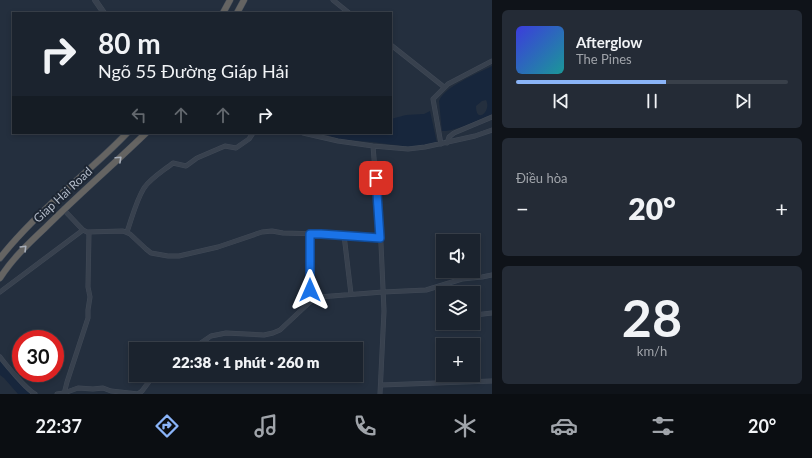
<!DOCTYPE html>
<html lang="vi">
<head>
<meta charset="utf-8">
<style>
	:root { --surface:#1b232e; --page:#242b36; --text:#f1f3f6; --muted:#a0a4aa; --line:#39404a; --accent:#8ab4f8 }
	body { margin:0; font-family:Lato,sans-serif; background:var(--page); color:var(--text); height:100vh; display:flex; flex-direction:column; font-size:15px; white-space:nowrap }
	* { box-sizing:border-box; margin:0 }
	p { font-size:13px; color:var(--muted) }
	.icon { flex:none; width:22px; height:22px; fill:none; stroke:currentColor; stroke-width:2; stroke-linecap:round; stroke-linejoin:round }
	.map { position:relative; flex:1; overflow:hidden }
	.side { display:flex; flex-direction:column; gap:10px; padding:10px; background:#0f1319; width:320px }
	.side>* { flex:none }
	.banner { position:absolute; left:12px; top:12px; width:380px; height:122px; border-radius:0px; box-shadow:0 2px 6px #0003,0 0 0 1px var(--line); background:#1b232e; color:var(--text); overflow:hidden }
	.buttons { position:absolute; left:436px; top:234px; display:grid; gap:8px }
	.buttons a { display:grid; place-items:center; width:44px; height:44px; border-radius:0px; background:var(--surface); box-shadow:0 2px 6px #0003,0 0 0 1px var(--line); font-size:20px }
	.speed { position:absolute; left:12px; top:330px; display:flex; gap:8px; font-size:20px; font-weight:700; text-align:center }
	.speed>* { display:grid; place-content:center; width:52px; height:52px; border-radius:50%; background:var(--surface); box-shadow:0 2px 6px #0003,0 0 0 1px var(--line); line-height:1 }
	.speed .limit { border:6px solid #d22; background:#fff; color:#111 }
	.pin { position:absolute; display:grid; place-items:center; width:34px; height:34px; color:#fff; margin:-17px; border-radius:8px; box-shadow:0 2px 6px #0006 }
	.me { position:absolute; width:44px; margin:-22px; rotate:0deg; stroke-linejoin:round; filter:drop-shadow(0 0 3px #0008) }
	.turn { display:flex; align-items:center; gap:14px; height:84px; padding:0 20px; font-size:18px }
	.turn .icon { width:52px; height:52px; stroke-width:2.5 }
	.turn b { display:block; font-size:28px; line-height:34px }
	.lanes { display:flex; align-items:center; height:38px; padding:0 20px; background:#0003; justify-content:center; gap:20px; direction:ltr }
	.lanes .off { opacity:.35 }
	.big { font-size:30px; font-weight:800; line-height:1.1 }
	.side .card { flex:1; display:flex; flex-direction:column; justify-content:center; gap:6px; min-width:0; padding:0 14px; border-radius:6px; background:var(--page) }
	.side .dial { align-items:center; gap:0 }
	.dial b { font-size:52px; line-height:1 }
	.song { display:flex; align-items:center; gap:12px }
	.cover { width:48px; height:48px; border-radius:6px; background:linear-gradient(135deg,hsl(240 70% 55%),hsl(180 70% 35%)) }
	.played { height:4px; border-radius:2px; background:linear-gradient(90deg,var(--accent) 55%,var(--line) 55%) }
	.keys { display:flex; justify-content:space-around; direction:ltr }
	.heat { display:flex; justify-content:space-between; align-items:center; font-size:22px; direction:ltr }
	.trip { position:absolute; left:129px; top:342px; width:234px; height:40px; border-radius:0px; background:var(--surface); box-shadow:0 2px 6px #0003,0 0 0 1px var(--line); font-weight:800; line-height:40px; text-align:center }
	.menu { display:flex; height:64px; justify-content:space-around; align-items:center; background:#0b0e12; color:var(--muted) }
	.menu .icon { width:28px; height:28px }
	.menu .selected { color:var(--accent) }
	.menu b { font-size:18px; color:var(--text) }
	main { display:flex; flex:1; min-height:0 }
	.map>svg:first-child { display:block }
	.water { fill:#17263c; fill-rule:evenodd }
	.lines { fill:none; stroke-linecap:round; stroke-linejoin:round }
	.minor-casing { stroke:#414a57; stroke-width:5 }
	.tertiary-casing { stroke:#414a57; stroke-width:6 }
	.trunk-casing { stroke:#434c59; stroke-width:7 }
	.minor { stroke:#38414e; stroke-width:4 }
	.tertiary { stroke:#38414e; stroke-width:5 }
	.trunk { stroke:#656462; stroke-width:6 }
	.oneway { stroke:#a8afba }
	.route-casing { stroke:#114b97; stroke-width:10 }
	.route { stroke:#1a73e8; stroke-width:7 }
	.labels { text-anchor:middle; stroke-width:4; stroke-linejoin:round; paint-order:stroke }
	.street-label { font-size:12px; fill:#b4bcc9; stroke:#1d2633 }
</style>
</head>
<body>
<main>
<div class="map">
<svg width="492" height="394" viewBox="0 0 492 394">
	<rect width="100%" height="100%" fill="#242f3e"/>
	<!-- water -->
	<path class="water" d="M492 66V114C481 119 454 132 442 131L439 101C444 87 478 73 492 66ZM486 100C492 111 476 125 476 106L482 101Z
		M430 111 437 143 410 147 372 142 338 139 322 133H391V119L406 115 424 114Z
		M0 359 20 383 31 394H18L4 378 0 375Z"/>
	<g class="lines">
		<defs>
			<path id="minor" d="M333 0 349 13
				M391 45 444 87
				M303 133 338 141 373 146 408 149 425 147 475 136 492 130
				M447 143 449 137 454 133 492 117
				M441 144 433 99 448 84 492 61
				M373 146 381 244 384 311 380 394
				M63 209 83 230 87 232 123 231 130 234 146 249 151 253 168 256H179L218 247 262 232 272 231 283 233 321 234 380 238
				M127 232C132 218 136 201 144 188 151 178 163 171 173 163L186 166 197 158 225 146 236 148 249 139 253 133
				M310 234V302
				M344 235 351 294
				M0 292 83 230
				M473 321 475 315 492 313
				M192 349 211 336 226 333 264 335 273 333 280 330 311 301 319 297 383 292 426 290 462 279 482 277 492 275
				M0 357C6 365 27 390 35 394
				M166 375 179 376 180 375
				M381 385 492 381
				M57 394 64 393 78 388 93 389 103 388 111 391 138 394 142 391 154 375
				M64 394 67 382 88 318V310L90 297 88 287 89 232"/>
			<path id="tertiary" d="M95 0 104 13"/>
			<path id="trunk" d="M223 13 230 0
				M237 13 244 0
				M0 258C22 230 51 203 78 179 95 164 112 149 127 133
				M0 278C12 259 29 243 45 228 78 195 113 165 146 133"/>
		</defs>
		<!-- minor casing -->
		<use href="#minor" class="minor-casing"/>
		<!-- tertiary casing -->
		<use href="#tertiary" class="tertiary-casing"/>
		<!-- trunk casing -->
		<use href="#trunk" class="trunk-casing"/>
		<!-- minor -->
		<use href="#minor" class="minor"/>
		<!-- tertiary -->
		<use href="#tertiary" class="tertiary"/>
		<!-- trunk -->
		<use href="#trunk" class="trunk"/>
	</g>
	<!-- one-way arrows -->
	<defs><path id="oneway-chevron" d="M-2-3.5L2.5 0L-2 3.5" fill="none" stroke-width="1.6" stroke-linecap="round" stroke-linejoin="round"/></defs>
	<g class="oneway">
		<use href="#oneway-chevron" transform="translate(119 159) rotate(-43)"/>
		<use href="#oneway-chevron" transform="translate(24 248) rotate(-45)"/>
	</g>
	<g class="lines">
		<defs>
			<path id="route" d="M310 290V234H321L380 238 376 178"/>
		</defs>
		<!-- route casing -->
		<use href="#route" class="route-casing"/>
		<!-- route -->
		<use href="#route" class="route"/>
	</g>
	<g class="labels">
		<!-- street labels -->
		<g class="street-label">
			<text transform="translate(63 195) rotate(-43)" y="4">Giap Hai Road</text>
		</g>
	</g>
</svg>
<div class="buttons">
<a><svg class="icon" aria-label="sound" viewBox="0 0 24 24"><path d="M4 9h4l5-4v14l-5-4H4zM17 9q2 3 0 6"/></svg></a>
<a><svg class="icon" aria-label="layers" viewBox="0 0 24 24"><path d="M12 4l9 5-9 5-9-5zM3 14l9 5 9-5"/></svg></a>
<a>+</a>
</div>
<div class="speed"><div class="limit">30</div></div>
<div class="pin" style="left:376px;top:178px;background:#d93025"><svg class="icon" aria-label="arrive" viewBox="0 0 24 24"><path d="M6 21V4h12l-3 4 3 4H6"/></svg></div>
<svg class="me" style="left:310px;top:290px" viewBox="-20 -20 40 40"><path d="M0-17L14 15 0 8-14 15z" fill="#1a73e8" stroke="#fff" stroke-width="4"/></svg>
<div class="trip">22:38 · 1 phút · 260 m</div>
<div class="banner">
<div class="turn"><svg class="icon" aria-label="right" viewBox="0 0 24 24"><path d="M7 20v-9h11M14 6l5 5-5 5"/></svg><div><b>80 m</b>Ngõ 55 Đường Giáp Hải</div></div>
<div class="lanes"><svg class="icon off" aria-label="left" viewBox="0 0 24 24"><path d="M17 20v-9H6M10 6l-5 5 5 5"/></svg><svg class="icon off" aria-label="ahead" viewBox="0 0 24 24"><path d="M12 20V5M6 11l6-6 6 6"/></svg><svg class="icon off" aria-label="ahead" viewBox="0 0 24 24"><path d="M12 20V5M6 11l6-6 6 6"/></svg><svg class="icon" aria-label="right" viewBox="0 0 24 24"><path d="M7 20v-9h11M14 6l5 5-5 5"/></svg></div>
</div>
</div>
<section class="side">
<div class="card">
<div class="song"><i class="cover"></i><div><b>Afterglow</b><p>The Pines</p></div></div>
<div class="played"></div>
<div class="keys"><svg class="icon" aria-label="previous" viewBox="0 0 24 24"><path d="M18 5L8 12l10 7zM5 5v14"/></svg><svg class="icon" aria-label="pause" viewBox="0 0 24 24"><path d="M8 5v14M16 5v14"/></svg><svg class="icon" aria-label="next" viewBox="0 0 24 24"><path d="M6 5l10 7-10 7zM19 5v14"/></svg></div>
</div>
<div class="card"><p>Điều hòa</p>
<div class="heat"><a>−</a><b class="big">20°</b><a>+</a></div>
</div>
<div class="card dial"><b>28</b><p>km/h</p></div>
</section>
</main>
<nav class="menu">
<b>22:37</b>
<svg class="icon selected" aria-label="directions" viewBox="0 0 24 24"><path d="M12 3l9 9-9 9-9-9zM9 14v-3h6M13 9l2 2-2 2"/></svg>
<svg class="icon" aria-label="music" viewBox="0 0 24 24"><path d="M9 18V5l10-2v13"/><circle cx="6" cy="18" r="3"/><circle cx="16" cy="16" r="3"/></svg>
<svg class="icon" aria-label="phone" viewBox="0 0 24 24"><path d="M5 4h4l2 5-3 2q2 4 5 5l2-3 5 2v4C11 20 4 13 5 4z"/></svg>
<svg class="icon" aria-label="climate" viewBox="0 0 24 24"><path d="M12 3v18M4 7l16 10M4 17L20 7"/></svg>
<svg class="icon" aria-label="car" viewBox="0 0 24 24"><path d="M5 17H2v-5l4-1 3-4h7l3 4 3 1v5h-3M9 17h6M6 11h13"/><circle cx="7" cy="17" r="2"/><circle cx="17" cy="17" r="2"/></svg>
<svg class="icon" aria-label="filters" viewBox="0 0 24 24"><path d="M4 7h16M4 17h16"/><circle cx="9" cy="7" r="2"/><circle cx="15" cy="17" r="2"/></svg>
<b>20°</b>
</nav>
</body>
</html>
